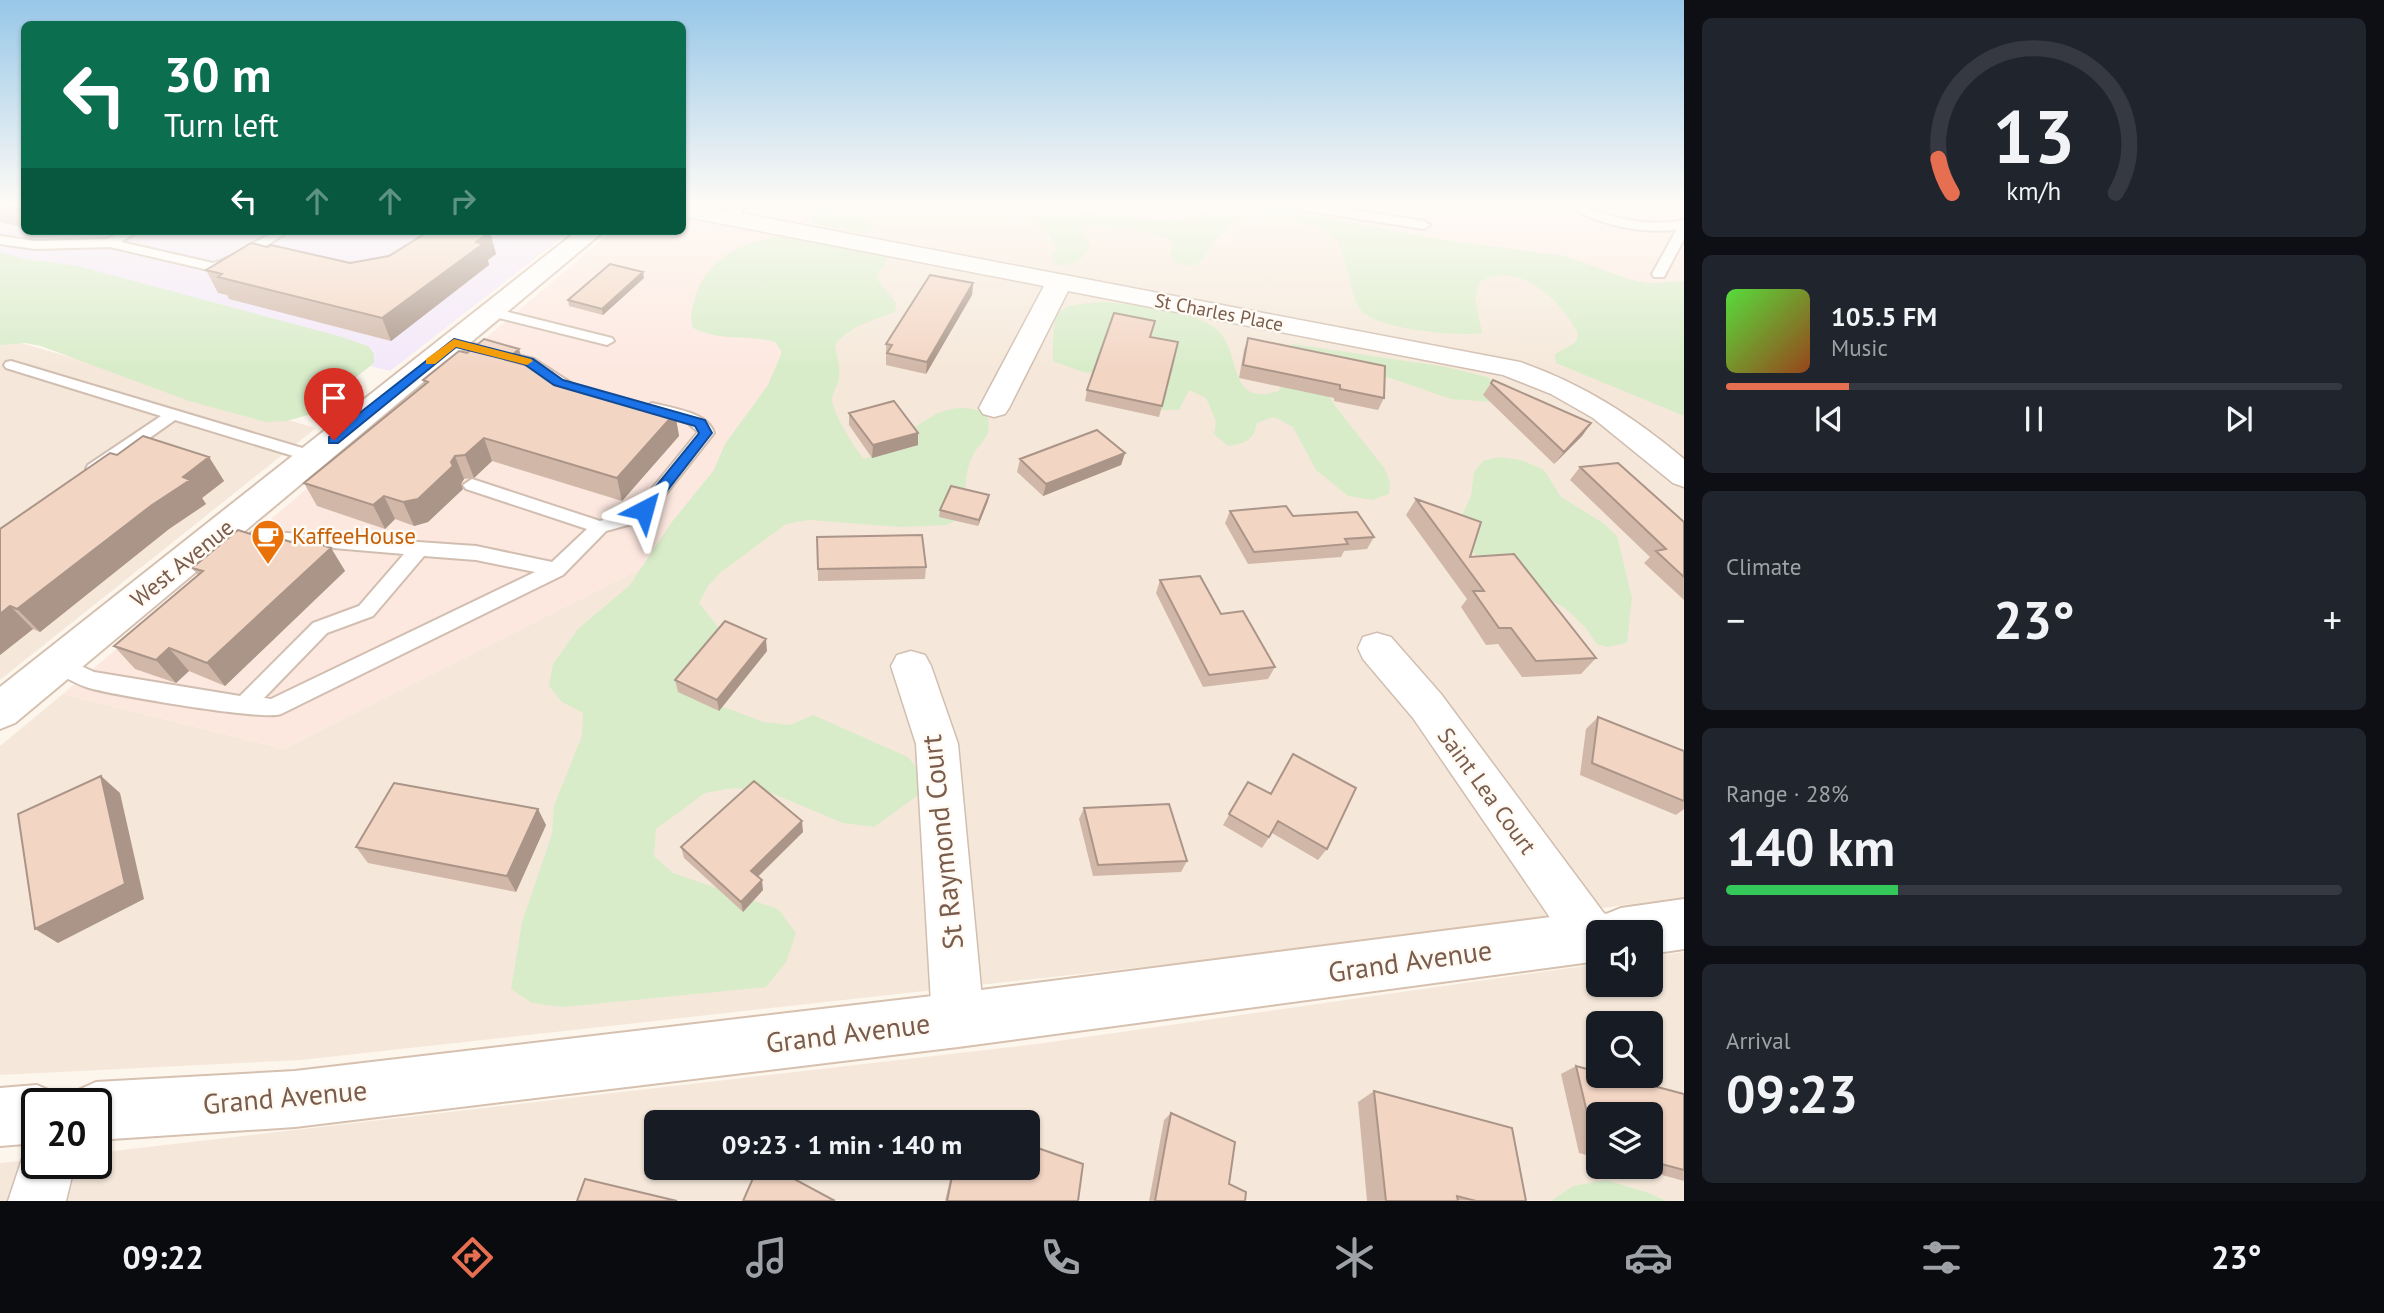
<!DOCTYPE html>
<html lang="en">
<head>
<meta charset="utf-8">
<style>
	:root { --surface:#171b24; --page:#20242c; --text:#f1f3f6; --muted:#9ea1a6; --line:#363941; --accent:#e76f51 }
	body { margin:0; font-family:"PT Sans",sans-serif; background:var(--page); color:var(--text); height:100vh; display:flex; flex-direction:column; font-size:26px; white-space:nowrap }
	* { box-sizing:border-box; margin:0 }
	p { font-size:23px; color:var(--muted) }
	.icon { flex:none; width:38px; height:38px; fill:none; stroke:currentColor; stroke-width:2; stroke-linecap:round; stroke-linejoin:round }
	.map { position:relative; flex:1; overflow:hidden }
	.drawer { display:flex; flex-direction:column; gap:18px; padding:18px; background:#0d0f14; width:700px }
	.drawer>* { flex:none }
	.banner { position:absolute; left:21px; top:21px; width:665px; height:214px; border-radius:10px; box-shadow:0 2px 5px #0004; background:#0b6e4f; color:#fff; overflow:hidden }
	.buttons { position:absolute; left:1586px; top:920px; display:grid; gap:14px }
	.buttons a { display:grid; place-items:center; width:77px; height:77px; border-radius:10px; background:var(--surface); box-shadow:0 2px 5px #0004; font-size:35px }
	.speed { position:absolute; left:21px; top:1088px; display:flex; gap:14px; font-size:35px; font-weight:700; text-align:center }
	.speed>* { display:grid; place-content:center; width:91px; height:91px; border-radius:50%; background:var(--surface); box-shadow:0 2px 5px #0004; line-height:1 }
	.speed .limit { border:4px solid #111; border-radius:10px; background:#fff; color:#111 }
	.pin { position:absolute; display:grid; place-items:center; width:60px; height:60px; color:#fff; margin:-72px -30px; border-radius:50% 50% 50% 0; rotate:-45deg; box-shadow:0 0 7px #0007 }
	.pin .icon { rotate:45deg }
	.me { position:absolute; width:77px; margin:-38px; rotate:39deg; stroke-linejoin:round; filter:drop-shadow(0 0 5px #0008) }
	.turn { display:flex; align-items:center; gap:24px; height:147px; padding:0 28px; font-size:32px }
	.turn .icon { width:91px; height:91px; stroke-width:2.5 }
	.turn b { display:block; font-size:49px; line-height:60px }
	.lanes { display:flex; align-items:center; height:66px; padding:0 28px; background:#0003; justify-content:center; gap:35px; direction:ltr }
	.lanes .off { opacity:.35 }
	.big { font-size:52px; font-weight:800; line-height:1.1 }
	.drawer .card { flex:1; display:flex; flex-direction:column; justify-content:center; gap:10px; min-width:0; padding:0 24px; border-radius:10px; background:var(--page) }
	.drawer .dial { align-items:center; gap:0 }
	.dial svg { height:182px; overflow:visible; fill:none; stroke:var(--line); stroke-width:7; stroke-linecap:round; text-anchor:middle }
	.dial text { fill:var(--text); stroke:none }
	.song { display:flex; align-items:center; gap:21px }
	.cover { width:84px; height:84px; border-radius:10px; background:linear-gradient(135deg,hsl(110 70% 55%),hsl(20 70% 35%)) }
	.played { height:7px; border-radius:4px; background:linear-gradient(90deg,var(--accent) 20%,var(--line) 20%) }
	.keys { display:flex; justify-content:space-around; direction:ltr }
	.heat { display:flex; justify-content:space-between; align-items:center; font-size:38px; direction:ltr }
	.charge { height:10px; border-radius:5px; background:linear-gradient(90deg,#34c759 28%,var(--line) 0) }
	.trip { position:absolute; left:644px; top:1110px; width:396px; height:70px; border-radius:10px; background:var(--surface); box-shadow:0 2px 5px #0004; font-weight:800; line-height:70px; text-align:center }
	.dock { display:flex; height:112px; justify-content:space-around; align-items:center; background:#090b0e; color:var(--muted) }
	.dock .icon { width:49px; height:49px }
	.dock .active { color:var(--accent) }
	.dock b { font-size:32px; color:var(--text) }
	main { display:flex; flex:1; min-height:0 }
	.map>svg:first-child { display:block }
	.residential { fill:#f5e8da; fill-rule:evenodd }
	.commercial { fill:#fde8e0 }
	.education { fill:#f3e8fa }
	.green { fill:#d8ecc9 }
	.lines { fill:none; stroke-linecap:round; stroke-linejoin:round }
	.lane-casing { stroke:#d1beb0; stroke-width:4 }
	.street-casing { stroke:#d1beb0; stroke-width:3 }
	.secondary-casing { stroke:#d6c0b0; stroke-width:4 }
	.lane { fill:#fff; fill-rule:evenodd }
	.street { fill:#fff; fill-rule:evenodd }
	.secondary { fill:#fff; fill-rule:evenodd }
	.wall { fill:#d1b7a8 }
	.shaded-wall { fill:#aa9588 }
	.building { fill:#f3d5c3; stroke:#aa9588; stroke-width:2 }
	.route { fill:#1a73e8; stroke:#114b97; stroke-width:2 }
	.slow { fill:#f59e0b }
	.labels { text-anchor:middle; stroke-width:5; stroke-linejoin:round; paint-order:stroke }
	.far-street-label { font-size:19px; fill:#7a5c4d; stroke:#fffaf3 }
	.food-label { font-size:23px; fill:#c56008; stroke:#fffaf3; text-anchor:start }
	.street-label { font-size:23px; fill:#7a5c4d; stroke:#fffaf3 }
	.near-street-label { font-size:28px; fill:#7a5c4d; stroke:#fffaf3 }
</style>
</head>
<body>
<main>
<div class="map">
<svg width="1684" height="1201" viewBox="0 0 1684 1201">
	<rect width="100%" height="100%" fill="#fdf6ec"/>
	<!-- residential -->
	<path class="residential" d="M826 202H977L1230 246 1242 207 1684 297V462L1619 410 1570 383 804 226Z
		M775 233 1490 373 1536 386 1580 406 1654 462 1684 489V897L1279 952 301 1060 0 1075V746L63 694 285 749Z
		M0 337 316 428 0 680Z
		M1684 952V1201H0V1163L37 1159V1164H96V1153L1037 1044 1598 964V985H1650V957ZM1598 1024H1650V1076H1598ZM1598 1115H1650V1167H1598ZM656 1122H1027V1167H656Z"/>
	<!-- commercial -->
	<path class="commercial" d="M682 202H826L804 226Z
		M977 202H1637L1684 209V297L1242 208 1230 246Z
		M683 215 775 233 731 282 845 307 639 570 285 749 63 694 613 231H682Z"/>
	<!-- education -->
	<path class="education" d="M0 202H24V231H570L390 371 0 269Z"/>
	<!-- green -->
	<path class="green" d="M808 202H844L842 209 848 215 873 223 875 230 860 233 812 223Z
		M912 202H1039L1095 214 1172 221 1196 217 1222 202H1279L1315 215 1444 240 1565 256 1632 280 1649 283 1684 281V416L1556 363 1555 354 1576 342 1578 334C1562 300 1518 259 1479 282L1475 298 1482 333C1459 337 1372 329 1360 309 1348 289 1349 262 1337 241 1318 220 1278 218 1250 216 1239 221 1225 228 1218 238 1201 258 1204 274 1172 261L1170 254 1173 246 1170 239 1134 230 1087 226 1081 232 1091 246C1081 261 1075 265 1056 265L1051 256 1057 249C1032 198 996 220 955 215 940 213 926 207 912 202Z
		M773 237H789L887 257 886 264 879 271 877 279 896 303 895 312C874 320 849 326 835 345 836 355 841 368 839 378 838 386 832 393 832 400 832 411 856 451 864 459 911 443 932 392 986 413 995 437 980 440 971 459 964 474 966 499 964 516L947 525 901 527 809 520 786 524 721 572 708 586 699 603 724 634 718 705 764 722 790 725 813 715 908 757 919 771 918 795 874 827 843 823 764 790 733 788 705 793 656 829 654 856 673 873 778 909 796 933 786 962 766 987 563 1007 532 1003 511 989 522 922 552 834 554 806 582 736 583 713 562 702 549 686 553 664 578 629 630 585 671 523 714 470 725 444 768 385 782 352 775 342C746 334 722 342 693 328 690 318 691 312 694 302 703 261 736 246 773 237Z
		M0 252 23 259 78 266 342 337 368 346 374 354V363L308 415 287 421 266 422 189 401 41 346 25 343 0 345Z
		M1106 302C1134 305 1194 310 1216 329 1243 351 1225 408 1279 391L1283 381 1281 350 1293 344 1446 367 1487 377 1504 388 1493 402 1451 399 1390 378 1367 373 1322 385 1336 407 1385 469 1390 482 1389 494 1372 500 1348 496 1316 470 1293 427 1274 417 1257 423C1253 441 1246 443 1228 446L1214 434 1216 421 1206 398 1189 390 1179 410H1158L1103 374 1083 372 1053 361C1054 309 1050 305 1106 302Z
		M1499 457 1521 460 1544 470 1561 497 1603 523 1617 536 1632 598 1627 643 1607 647 1597 644 1584 626 1565 608 1489 565 1470 550 1460 520 1471 496 1474 472 1483 461Z
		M1606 1180 1649 1193 1666 1201H1551L1573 1186Z"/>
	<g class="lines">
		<defs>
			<path id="lane" d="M734 202H750L734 221H726L724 218 736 204Z
				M1286 202H1303L1424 221 1430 225 1424 229 1307 211Z
				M1566 202C1580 201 1589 208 1602 213 1628 222 1657 226 1684 220V239L1664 277H1654L1652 274 1677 229C1647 235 1588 224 1566 202Z
				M123 231H138L121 242 213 263C241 257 260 231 289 231L235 266 213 271 110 247 35 249 0 244V236L35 241 107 239Z
				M492 308 612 338 614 341 607 345 487 315 485 312Z
				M454 339 534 359 571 383 563 388 558 386 524 365 449 346 447 343 449 340Z
				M11 361 319 453 321 457 313 462 175 420 100 473H88L86 469 88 465 161 416 6 368 4 365 6 362Z
				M652 403C671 408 708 412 714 433L650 514 635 523 606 531 563 575 281 714C262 721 115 695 89 688 75 684 62 675 50 669L47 663 50 657 57 655 94 672 240 696 313 623 359 606 404 554 251 541 248 537 251 533 257 531 476 546 552 562 587 529 466 489 463 485 472 479 600 521 623 515 638 506 698 432 688 423 646 411 644 408ZM424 556 476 560 535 572 271 699 264 698 327 633 373 616Z"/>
			<path id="street" d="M682 202 1520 362C1583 384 1633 416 1684 459V487L1673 483 1593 418 1551 394 1503 375 1068 291 1009 408 1005 414 994 417 983 414 979 408 1044 286 682 216Z
				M1377 633 1391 637 1441 694 1609 920 1615 933H1598V959L1592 961 1575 954 1413 718 1363 659 1358 648 1363 637Z
				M911 651 925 655 931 666 958 744 984 1020 976 1038 958 1046 940 1038 932 1020 916 744 891 666 897 655Z
				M37 1140V1164H75L66 1201H8L27 1144Z"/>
			<path id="secondary" d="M577 231H604L15 723 0 729V687Z
				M1684 899V949L1650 954V933H1598V961L958 1047 295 1127 96 1140V1104H70L76 1091 96 1082 295 1071 958 993 1598 911 1606 914 1621 908Z
				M37 1085 57 1094 62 1104H37V1143L0 1146V1088Z"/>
		</defs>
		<!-- lane casing -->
		<use href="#lane" class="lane-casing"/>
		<!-- street casing -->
		<use href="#street" class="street-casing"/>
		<!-- secondary casing -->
		<use href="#secondary" class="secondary-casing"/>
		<!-- lane -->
		<use href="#lane" class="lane"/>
		<!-- street -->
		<use href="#street" class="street"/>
		<!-- secondary -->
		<use href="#secondary" class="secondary"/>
	</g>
	<!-- wall -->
	<path class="wall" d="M0 202H24V228L0 222Z
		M37 231H57L51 234Z
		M490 232 496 254 488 260 489 265 391 341 229 299 227 295 218 293 206 270 267 247 350 263 389 256Z
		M644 278 603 315 569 306 568 300Z
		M973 283 972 295 926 374 886 365V344Z
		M1151 337 1162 406 1159 417 1085 401 1087 390Z
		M1248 338 1384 398 1378 410 1334 401V398L1239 378 1244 350Z
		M524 365 551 372 552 379 675 413 679 436 622 501 492 461 474 478 464 479 461 484 463 489 428 522 414 526 395 519 385 529 317 506 304 483 424 385 423 380Z
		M1493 380 1591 423 1582 436 1554 464 1483 395Z
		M849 413 918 445 872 458 849 425Z
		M1125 453 1121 465 1043 496 1017 472 1020 459Z
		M117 455 209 457 224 481 202 498 206 504 169 529 40 632 33 629 0 655V529Z
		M1580 467 1684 522V600L1644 563 1650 557 1570 480Z
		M1416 499 1470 557 1596 658 1581 674 1522 677 1498 644 1486 645 1461 607 1467 599 1406 515Z
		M988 501 978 526 939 517 940 510Z
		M1230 511 1293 516 1374 537 1367 549 1344 551 1341 557 1248 564 1225 523Z
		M817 537 926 567 925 579 818 581Z
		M263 538 331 548 345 571 225 686 189 671 176 683 135 669 114 646 198 575 192 568Z
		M1160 580 1221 614 1275 667 1268 679 1203 687 1156 593Z
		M767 651 719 711 678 692 675 680Z
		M1598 717 1684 751V809L1676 815 1580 775 1586 729Z
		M1293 754 1327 849 1318 860 1272 833 1262 848 1223 825 1248 782 1270 794Z
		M1084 808 1187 861 1181 872 1093 876 1079 819Z
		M546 825 516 892 368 863 356 847Z
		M803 832 758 877 763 890 743 912 684 858 681 847Z
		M1576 1066 1684 1094V1181L1633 1167H1650V1115H1598V1158L1579 1153 1561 1074Z
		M1374 1091 1526 1201H1367L1358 1102Z
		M1171 1113 1229 1184 1245 1201H1149L1164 1120Z
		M1035 1147 1078 1201H945L953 1167H1027L1029 1163 1031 1154Z"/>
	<!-- shaded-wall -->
	<path class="shaded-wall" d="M490 232 496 254 488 260 489 265 391 341 382 318Z
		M643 272 644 278 603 315 602 309Z
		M973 283 972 295 926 374 927 362Z
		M519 349 526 372 506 360Z
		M551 372 557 395 545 377Z
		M675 413 679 436 622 501 617 478Z
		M1591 423 1582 436 1554 464 1564 452Z
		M918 433V445L872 458 873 445Z
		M484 438 492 461 474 478 465 455Z
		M1125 453 1121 465 1043 496 1046 484Z
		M455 456 464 479 461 484 463 489 428 522 414 526 403 502 451 462Z
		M209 457 224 481 202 498 206 504 169 529 40 632 17 609 183 477Z
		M989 495 988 501 978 526 979 520Z
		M384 496 395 519 385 529 373 505Z
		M331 548 345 571 225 686 207 663Z
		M10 606 33 629 0 655V614Z
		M766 639 767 651 719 711 717 700Z
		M169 648 189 671 176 683 156 660Z
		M101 776 120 793 144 899 58 943 35 929Z
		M538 809 546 825 516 892 507 876Z
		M802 821 803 832 753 881 751 871Z
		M762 880 763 890 743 912 741 902Z"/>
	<!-- building -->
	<path class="building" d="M0 202H24V210L0 204Z
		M429 231H485L490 232 476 242 483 244 382 318 218 277 222 274 206 270 251 243 267 247 271 245 350 263 389 256Z
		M610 264 643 272 602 309 568 300Z
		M930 275 973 283 927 362 887 353 892 345 886 344Z
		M1114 313 1155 321 1150 337 1178 342 1162 406 1087 390Z
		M1248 338 1385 366 1384 398 1340 389V385L1243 365Z
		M484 339 519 349 506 360 551 372 545 377 675 413 617 478 484 438 465 455 455 456 451 462 453 466 418 499 403 502 384 496 373 505 304 483 428 382 423 380 459 351 467 353Z
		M1493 380 1591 423 1564 452 1491 383Z
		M894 401 918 433 873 445 849 413Z
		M1097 430 1125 453 1046 484 1020 459Z
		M143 436 209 457 183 477 190 480 152 505 17 609 10 606 0 614V529L110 453 117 455Z
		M1618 463 1684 522V577L1656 551 1666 549 1580 467Z
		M951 486 989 495 979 520 940 510Z
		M1416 499 1481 522 1470 557 1514 554 1596 658 1536 661 1511 628H1499L1473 591H1484Z
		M1286 506 1293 516 1357 512 1374 537 1345 539 1348 544 1254 552 1230 511Z
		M238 530 263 538 266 534 291 542 297 536 331 548 207 663 169 648 156 660 114 646 203 571 192 568Z
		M922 535 926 567 818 569 817 537Z
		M1200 576 1221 614 1243 611 1275 667 1209 675 1160 580Z
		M725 621 766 639 717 700 675 680Z
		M1598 717 1684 751V801L1592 763Z
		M1293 754 1356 788 1327 849 1278 821 1269 837 1229 814 1248 782 1271 794Z
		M101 776 125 884 35 929 18 814Z
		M754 781 802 821 751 871 762 880 741 902 681 847Z
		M394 783 538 809 507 876 356 847Z
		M1169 804 1187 861 1098 865 1084 808Z
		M1576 1066 1598 1072V1076H1616L1684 1094V1170L1650 1161V1115H1598V1147L1595 1146Z
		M1374 1091 1512 1128 1526 1201H1476L1457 1196 1458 1201H1386Z
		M1171 1113 1235 1142 1229 1184 1246 1192 1245 1201H1155Z
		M1035 1147 1083 1164 1078 1201H947L954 1167H1027V1162L1032 1164Z
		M758 1167H772L835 1201H743Z
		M585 1179 677 1201H577Z"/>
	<!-- sky -->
	<linearGradient id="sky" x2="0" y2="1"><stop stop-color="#97c7e8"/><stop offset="0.55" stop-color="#fefbf6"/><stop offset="1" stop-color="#fefbf6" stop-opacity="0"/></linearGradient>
	<rect width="1684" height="370" fill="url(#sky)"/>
	<!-- route -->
	<path class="route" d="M454 339 533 359 563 380 705 420 712 433 649 514H639L637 510 639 507 697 436 699 433 695 426 554 385 524 364 456 347 338 443H329V437Z"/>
	<!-- slow -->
	<path class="slow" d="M454 339 531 359 533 361 527 365 456 347 435 364H426V359Z"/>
	<!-- icons -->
	<defs>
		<symbol id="cafe-pin" viewBox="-11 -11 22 30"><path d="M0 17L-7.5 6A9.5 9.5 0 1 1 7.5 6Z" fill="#e8710a" stroke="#fffaf3"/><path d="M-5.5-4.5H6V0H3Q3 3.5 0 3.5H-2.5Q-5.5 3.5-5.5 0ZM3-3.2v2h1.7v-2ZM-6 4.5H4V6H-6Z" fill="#fff"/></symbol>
	</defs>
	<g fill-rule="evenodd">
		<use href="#cafe-pin" x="249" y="517" width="38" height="52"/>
	</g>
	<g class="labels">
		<!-- far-street labels -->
		<g class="far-street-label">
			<text transform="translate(1219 312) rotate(11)" y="7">St Charles Place</text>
		</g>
		<!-- food labels -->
		<g class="food-label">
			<text x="292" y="544">KaffeeHouse</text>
		</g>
		<!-- street labels -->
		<g class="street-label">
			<text transform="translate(182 563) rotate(-39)" y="8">West Avenue</text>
			<text transform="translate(1487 791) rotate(54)" y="8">Saint Lea Court</text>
		</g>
		<!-- near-street labels -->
		<g class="near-street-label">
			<text transform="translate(942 842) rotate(-96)" y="10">St Raymond Court</text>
			<text transform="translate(1410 961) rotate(-8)" y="10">Grand Avenue</text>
			<text transform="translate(848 1033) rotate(-7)" y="10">Grand Avenue</text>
			<text transform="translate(285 1097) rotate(-5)" y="10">Grand Avenue</text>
		</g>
	</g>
</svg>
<div class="buttons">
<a><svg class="icon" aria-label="sound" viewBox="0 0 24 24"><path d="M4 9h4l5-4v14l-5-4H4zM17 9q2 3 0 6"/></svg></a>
<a><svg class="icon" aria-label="search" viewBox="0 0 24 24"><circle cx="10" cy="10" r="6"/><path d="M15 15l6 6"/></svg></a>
<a><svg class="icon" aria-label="layers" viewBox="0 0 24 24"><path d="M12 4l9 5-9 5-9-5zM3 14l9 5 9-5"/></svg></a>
</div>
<div class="speed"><div class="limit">20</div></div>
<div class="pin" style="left:334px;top:440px;background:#d93025"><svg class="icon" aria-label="arrive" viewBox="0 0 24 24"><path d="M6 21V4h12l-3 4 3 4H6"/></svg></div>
<svg class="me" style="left:644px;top:510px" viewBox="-20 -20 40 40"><path d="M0-17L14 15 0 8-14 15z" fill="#1a73e8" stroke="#fff" stroke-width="4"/></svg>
<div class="trip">09:23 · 1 min · 140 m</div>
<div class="banner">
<div class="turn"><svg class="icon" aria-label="left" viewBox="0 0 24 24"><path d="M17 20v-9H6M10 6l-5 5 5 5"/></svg><div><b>30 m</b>Turn left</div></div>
<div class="lanes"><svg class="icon" aria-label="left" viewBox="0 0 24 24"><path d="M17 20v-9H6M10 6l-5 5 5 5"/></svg><svg class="icon off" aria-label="ahead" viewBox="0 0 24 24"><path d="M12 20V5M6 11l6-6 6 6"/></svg><svg class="icon off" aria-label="ahead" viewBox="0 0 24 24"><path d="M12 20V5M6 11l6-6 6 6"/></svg><svg class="icon off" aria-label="right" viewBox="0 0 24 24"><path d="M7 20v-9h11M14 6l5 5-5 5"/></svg></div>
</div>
</div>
<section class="drawer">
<div class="card dial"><svg viewBox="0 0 100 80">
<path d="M14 69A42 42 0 1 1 86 69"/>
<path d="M14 69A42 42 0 0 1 8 54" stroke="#e76f51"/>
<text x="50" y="56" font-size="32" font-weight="700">13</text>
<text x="50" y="72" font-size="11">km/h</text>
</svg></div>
<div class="card">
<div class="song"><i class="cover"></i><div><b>105.5 FM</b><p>Music</p></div></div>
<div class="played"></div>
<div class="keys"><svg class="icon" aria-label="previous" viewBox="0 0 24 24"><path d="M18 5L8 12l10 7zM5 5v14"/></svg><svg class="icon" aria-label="pause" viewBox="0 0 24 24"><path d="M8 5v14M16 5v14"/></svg><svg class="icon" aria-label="next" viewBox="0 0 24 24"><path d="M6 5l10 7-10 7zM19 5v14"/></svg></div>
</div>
<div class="card"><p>Climate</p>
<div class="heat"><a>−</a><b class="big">23°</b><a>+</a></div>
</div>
<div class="card"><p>Range · 28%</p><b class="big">140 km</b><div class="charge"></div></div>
<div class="card"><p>Arrival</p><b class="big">09:23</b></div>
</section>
</main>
<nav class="dock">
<b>09:22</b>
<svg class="icon active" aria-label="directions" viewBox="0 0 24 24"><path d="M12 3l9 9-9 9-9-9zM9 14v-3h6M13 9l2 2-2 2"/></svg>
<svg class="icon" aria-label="music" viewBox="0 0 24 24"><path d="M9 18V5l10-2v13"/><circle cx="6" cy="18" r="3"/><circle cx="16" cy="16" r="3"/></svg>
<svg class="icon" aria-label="phone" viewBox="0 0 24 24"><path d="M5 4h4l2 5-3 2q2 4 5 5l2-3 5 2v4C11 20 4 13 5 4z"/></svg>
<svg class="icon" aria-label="climate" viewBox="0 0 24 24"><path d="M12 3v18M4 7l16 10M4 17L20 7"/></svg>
<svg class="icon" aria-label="car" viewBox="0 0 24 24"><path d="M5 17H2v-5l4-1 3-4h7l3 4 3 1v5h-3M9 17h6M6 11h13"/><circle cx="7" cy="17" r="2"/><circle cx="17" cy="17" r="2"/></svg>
<svg class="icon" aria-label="filters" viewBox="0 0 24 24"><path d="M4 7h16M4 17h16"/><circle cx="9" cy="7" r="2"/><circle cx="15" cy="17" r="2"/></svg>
<b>23°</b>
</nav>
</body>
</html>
